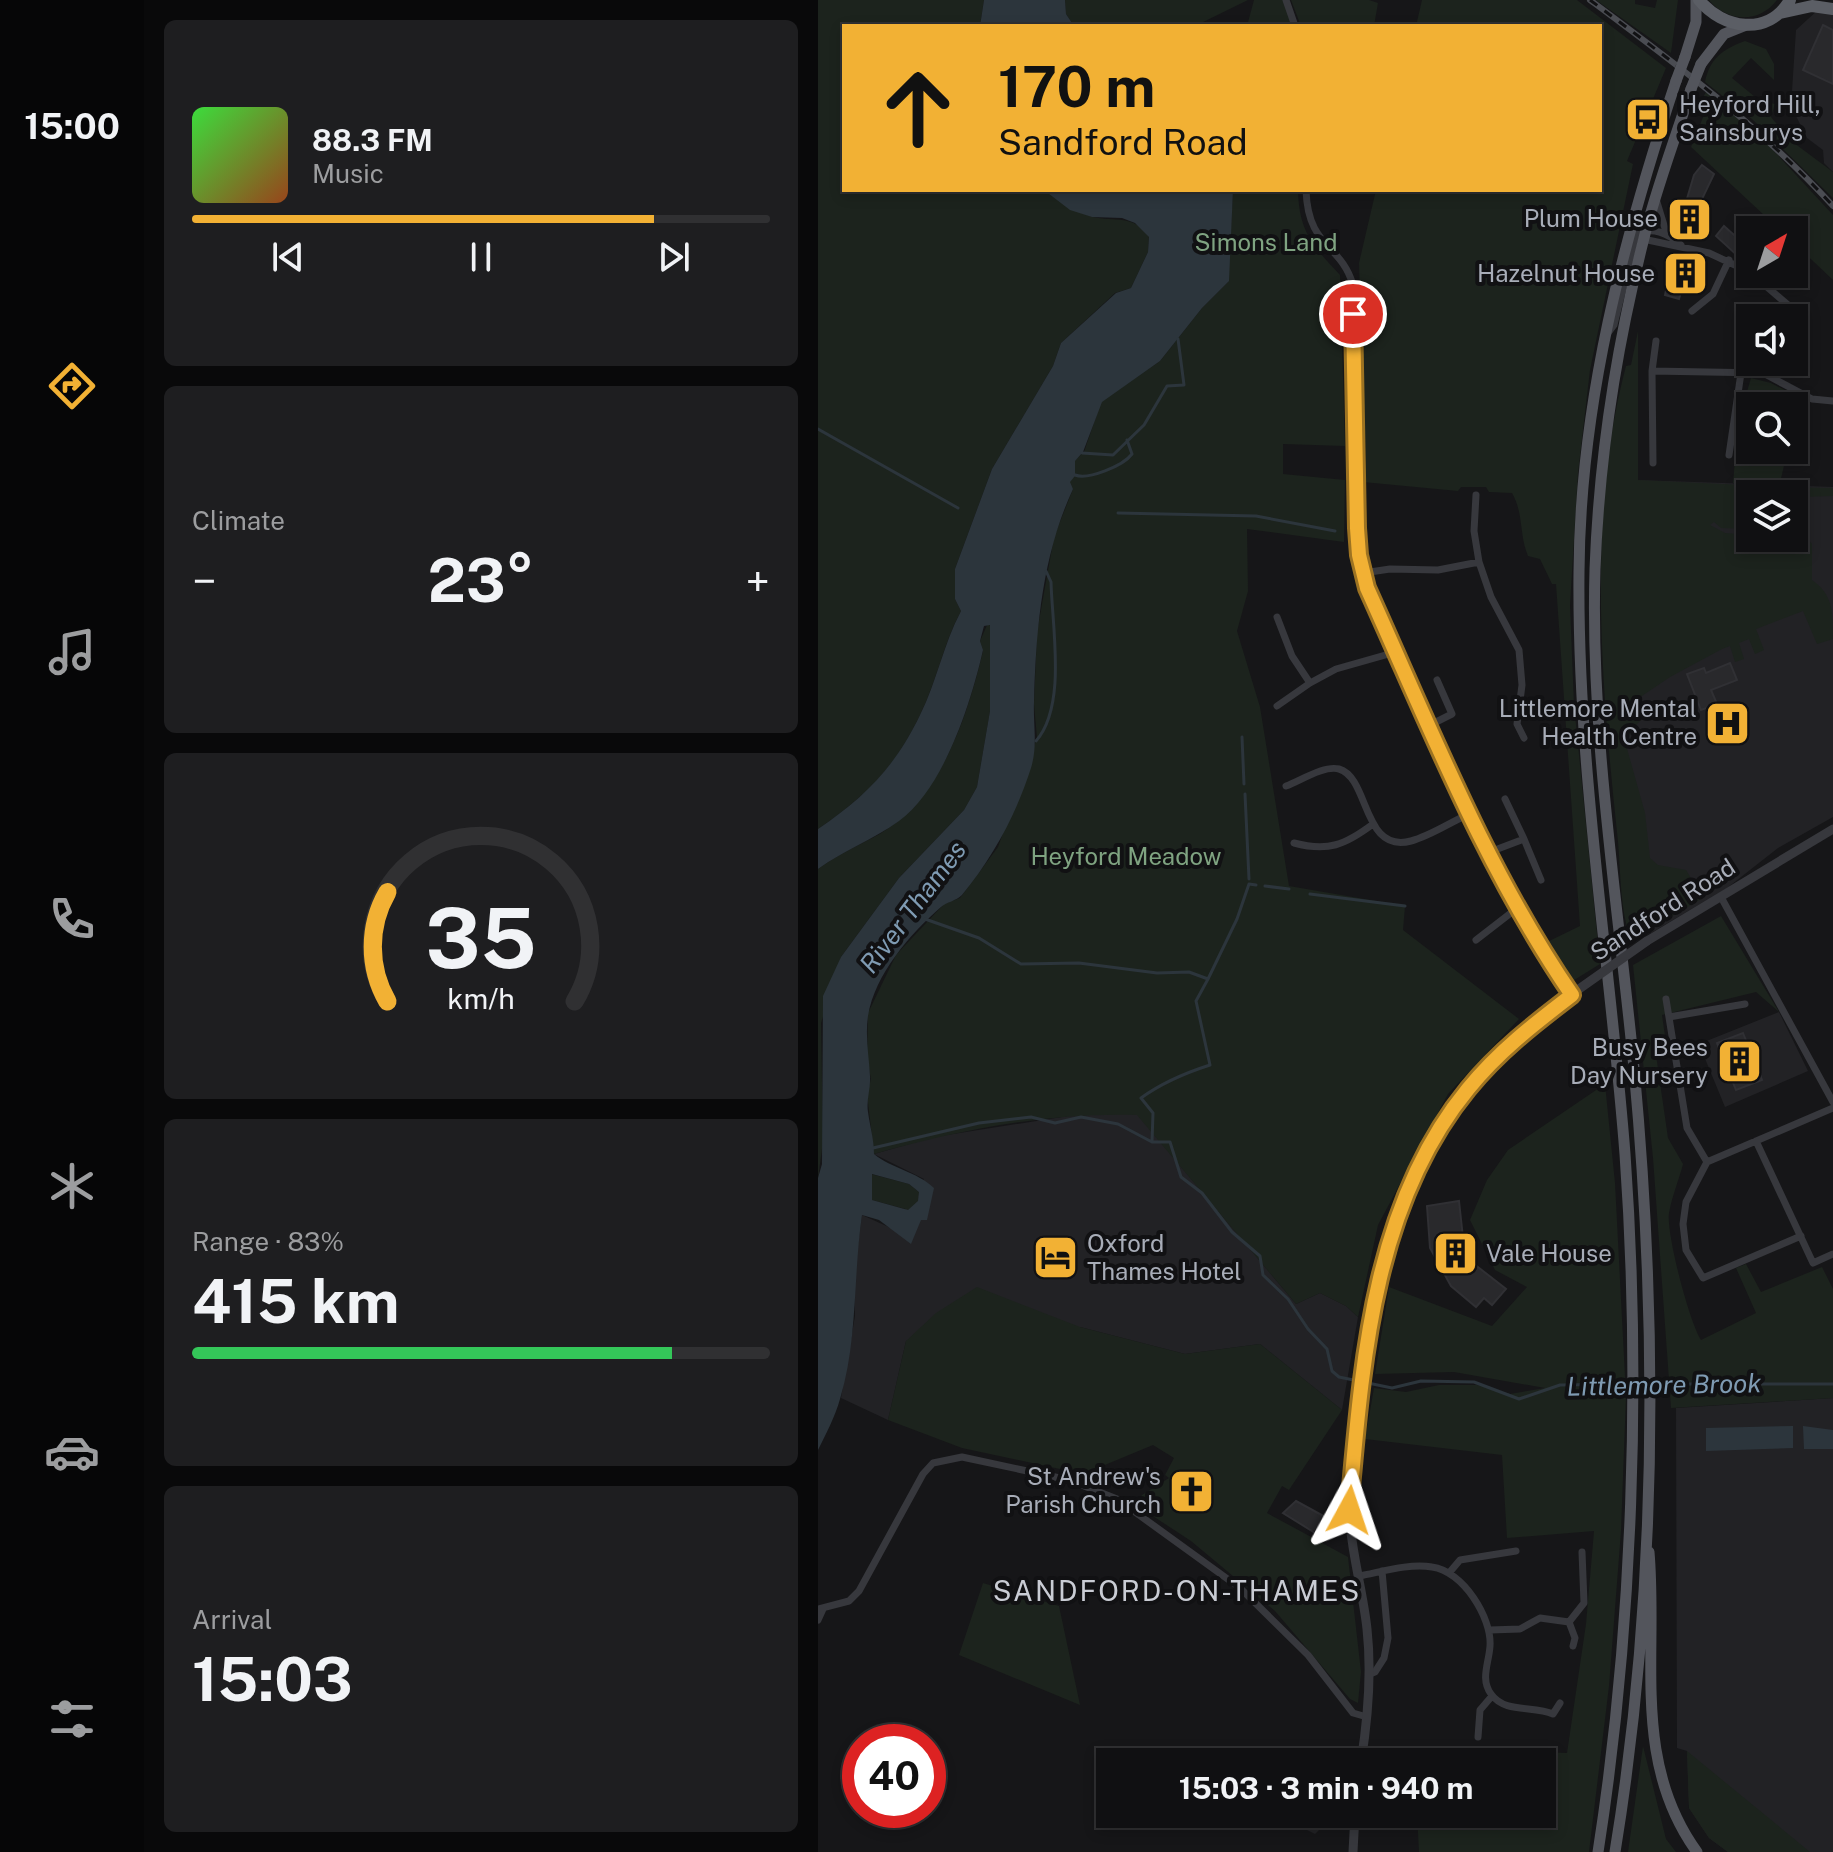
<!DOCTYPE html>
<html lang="en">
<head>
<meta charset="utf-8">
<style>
	:root { --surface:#101012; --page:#1e1e20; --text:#f1f3f6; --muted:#9c9d9f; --line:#303032; --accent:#f2b134 }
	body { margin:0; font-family:"Public Sans",sans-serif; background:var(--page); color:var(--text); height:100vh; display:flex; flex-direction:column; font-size:30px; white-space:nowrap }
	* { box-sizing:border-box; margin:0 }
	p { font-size:26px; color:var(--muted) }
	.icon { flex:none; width:44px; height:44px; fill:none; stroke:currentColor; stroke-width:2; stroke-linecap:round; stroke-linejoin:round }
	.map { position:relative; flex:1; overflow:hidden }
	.side { display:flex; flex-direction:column; gap:20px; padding:20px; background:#09090a; width:674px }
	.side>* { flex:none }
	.guide { position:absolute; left:24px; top:24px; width:760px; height:168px; border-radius:0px; box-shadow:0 4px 12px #0003,0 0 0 2px var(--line); background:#f2b134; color:#111; overflow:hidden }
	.needle { width:52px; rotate:39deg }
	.tools { position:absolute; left:918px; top:216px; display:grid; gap:16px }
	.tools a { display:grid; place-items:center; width:72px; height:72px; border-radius:0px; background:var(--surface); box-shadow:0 4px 12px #0003,0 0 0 2px var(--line); font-size:40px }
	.speed { position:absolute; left:24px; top:1724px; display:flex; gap:16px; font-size:40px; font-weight:700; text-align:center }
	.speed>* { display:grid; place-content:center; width:104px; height:104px; border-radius:50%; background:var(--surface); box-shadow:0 4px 12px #0003,0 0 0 2px var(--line); line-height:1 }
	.speed .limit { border:12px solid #d22; background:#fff; color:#111 }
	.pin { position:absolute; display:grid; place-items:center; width:68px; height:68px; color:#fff; margin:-34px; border:4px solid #fff; border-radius:50%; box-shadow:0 2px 8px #0007 }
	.me { position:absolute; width:88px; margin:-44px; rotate:5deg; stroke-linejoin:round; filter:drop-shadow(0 0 6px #0008) }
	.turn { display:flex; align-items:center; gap:28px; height:168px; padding:0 24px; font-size:36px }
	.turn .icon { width:104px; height:104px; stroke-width:2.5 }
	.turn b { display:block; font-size:56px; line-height:68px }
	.big { font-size:60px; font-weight:700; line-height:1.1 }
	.side .card { flex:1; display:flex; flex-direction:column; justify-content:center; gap:12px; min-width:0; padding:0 28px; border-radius:12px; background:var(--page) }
	.side .dial { align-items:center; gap:0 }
	.dial svg { height:208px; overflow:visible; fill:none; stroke:var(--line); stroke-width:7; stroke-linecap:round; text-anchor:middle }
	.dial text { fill:var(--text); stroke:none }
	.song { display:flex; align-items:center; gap:24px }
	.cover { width:96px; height:96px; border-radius:12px; background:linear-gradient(135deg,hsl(120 70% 55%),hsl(20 70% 35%)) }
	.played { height:8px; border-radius:4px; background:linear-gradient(90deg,var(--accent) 80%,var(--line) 80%) }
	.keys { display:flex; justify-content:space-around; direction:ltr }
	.heat { display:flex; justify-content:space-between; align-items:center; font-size:44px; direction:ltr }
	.charge { height:12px; border-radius:6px; background:linear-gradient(90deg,#34c759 83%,var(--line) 0) }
	.trip { position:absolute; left:278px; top:1748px; width:460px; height:80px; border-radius:0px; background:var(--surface); box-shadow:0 4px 12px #0003,0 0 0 2px var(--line); font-weight:700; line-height:80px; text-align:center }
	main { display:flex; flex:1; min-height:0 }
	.dock { display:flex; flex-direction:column; width:144px; justify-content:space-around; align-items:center; background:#060607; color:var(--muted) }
	.dock .icon { width:56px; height:56px }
	.dock .active { color:var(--accent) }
	.dock b { font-size:36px; color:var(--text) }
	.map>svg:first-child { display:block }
	.built { fill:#222225; fill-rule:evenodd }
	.green { fill:#1c231d }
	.water { fill:#2c353c; fill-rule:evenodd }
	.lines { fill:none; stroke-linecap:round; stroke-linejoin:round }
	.stream { stroke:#2c353c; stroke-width:3 }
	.building { fill:#29292c; stroke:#303034; stroke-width:2 }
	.minor { stroke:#37383d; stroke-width:7 }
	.tertiary { stroke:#37383d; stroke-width:9 }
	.primary { stroke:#53555c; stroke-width:11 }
	.trunk { stroke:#5b5e65; stroke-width:12 }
	.rail-casing { stroke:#4a4c52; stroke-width:6 }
	.rail { stroke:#111113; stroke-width:3; stroke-dasharray:9; stroke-linecap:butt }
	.tertiary-bridge { stroke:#37383d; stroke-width:9 }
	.primary-bridge { stroke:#53555c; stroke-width:11 }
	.route-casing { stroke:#9d7322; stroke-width:20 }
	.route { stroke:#f2b134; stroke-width:14 }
	.labels { text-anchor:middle; stroke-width:8; stroke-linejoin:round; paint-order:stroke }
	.poi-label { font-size:24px; fill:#a8adb8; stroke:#111113; text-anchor:end }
	.park-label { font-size:24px; fill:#7fa381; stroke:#111113 }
	.street-label { font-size:24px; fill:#a8adb8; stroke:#111113 }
	.water-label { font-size:26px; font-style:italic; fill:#7f9bb3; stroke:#111113 }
	.quarter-label { font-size:28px; letter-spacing:2px; fill:#c9ccd4; stroke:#111113 }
</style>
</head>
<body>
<main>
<nav class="dock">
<b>15:00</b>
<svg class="icon active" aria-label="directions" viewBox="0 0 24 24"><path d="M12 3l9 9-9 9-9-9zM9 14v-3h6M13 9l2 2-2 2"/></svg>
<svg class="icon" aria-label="music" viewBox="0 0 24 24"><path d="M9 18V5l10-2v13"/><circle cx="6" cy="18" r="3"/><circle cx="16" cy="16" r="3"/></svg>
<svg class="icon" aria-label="phone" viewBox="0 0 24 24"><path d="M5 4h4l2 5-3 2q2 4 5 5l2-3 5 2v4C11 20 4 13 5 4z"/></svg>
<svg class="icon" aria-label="climate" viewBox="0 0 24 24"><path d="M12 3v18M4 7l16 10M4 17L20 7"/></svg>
<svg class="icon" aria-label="car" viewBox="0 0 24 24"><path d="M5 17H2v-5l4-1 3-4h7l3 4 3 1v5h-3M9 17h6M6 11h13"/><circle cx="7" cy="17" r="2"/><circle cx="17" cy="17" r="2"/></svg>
<svg class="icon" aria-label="filters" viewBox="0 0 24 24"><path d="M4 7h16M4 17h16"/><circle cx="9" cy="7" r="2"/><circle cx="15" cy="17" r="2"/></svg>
</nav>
<section class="side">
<div class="card">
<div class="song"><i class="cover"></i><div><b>88.3 FM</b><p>Music</p></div></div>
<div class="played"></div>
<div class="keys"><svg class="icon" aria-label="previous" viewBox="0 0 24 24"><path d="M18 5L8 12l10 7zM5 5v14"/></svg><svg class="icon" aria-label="pause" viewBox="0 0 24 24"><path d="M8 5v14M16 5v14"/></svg><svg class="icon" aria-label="next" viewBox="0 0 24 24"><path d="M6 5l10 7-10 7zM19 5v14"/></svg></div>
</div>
<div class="card"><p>Climate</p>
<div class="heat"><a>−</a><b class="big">23°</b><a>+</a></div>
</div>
<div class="card dial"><svg viewBox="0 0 100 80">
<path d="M14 69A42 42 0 1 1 86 69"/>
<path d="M14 69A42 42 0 0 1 14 27" stroke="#f2b134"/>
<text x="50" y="56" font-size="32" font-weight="700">35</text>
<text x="50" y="72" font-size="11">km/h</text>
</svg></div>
<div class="card"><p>Range · 83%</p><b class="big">415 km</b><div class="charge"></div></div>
<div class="card"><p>Arrival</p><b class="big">15:03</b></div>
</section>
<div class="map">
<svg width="1015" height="1852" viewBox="0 0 1015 1852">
	<rect width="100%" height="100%" fill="#161618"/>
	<!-- built -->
	<path class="built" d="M1001 9 1015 10V172L1006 163 1005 150 989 138 973 106 978 30Z
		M820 480 1015 487V817L960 848 909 888 833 933 807 771ZM932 494H976V538H932Z
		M961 1012 990 1071 907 1107 881 1044Z
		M269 1113 319 1114 478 1304 502 1293 528 1306 540 1317 524 1410 442 1344 367 1354 262 1327 88 1341 70 1420 23 1398 37 1316 36 1273 44 1215 75 1229 106 1179 56 1154 116 1137Z
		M1015 1398V1852H910L891 1838 871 1808 869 1751 859 1748 858 1408Z
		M472 1814H517L497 1834 471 1821Z"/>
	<!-- green -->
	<path class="green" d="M0 0H166L162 26H26V190H226C242 200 255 212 275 217 296 222 317 214 331 237L330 252 313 288 297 293 243 343 235 366 174 469 137 569V599L143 611C125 644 119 681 102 715 76 769 48 796 0 829Z
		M247 0H430L377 26H256L248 14Z
		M436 0H468L473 26H429Z
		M473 0H551L560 3 556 26H483Z
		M604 0H759L848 68 809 161 815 164 772 370 760 473 752 605 756 705 782 964 753 982 727 943 762 926 738 584H734L722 559 710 556C701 535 706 514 694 493L671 492 668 487H643L640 491 545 482 548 461 541 263 558 190H782V26H598Z
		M778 0H817V4L837 8 839 0H860L853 53Z
		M891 0H959C941 24 909 22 891 0Z
		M927 41 948 49 956 64V80L933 58 914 78 942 101 957 104 953 117 972 140 1015 172V198L934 119 887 82C892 58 905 49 927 41Z
		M889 90 955 150 1015 215V280L976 243V230H962L873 147 888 110 881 105Z
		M415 190H480C481 232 495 246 522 275L527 446 465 444V474L527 480 526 542 429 529 430 591 419 631 442 707 471 886 587 906 585 930 701 1019 630 1094 560 1225 540 1317 528 1306 502 1293 478 1304 319 1115C231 1112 141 1130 56 1154L49 1094 53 1079 49 1058 50 1013 78 955 126 904 142 898 180 847 219 738 216 704 219 632 236 537 255 489 251 482 257 476 256 461 266 452 283 402 342 361 384 308 410 282Z
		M820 331V480L946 486 915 483 918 449 932 441V450L969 453 961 487 1015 488V496L981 497V519L976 520V494H932V529L903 528 896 522 892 525 907 533 932 535V538L987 536 994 544V580C1015 595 1015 611 1015 639L999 644 985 611 938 629 946 650 937 654 931 639 921 643 926 659 917 662 912 646 904 649 852 677 812 704 823 720 814 729 808 745 827 813 832 858 840 865 868 870 885 898 813 940C801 908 803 865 799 832 783 682 769 513 808 366L813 365Z
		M933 378 953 383 984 399 976 423V406H932V436L923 434 921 419Z
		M170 623 174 628 172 711 159 787 146 810 81 878 23 957 3 1023 5 1142 0 1178V869C19 855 39 846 60 835 123 798 149 718 165 651L162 641Z
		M903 916 961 1012 938 992 844 1015 849 1050 838 1055 850 1138 865 1164C861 1180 854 1196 851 1213 848 1233 871 1321 883 1340L938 1313 918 1268 928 1264 943 1292 1004 1267 1015 1289V1398L853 1408 835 1158 815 965Z
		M787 1084 797 1183 808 1396 803 1531 791 1686 771 1852H601L599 1814H724V1762H609L612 1748 749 1753 768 1624 776 1531 689 1538 684 1455 547 1439 556 1388 588 1392 621 1385H659L692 1394 727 1388 636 1372 557 1374 571 1287 674 1326 709 1287 677 1270 652 1220 669 1180 690 1150Z
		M53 1174 91 1184 101 1192 100 1201 91 1210 54 1200Z
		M159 1287 262 1327 367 1354 442 1344 524 1410 471 1490 464 1486 449 1513 530 1557 543 1672 540 1703 532 1699 457 1611 373 1541 318 1505 324 1495 351 1478 347 1475 356 1458 335 1445 265 1474 144 1448 70 1420 88 1341 118 1313Z
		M165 1583 241 1606 262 1705 141 1655Z
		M825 1746 848 1839 858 1852H810Z
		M869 1751 992 1852H910L891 1838 871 1808Z"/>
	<!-- water -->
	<path class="water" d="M166 0H247L248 14 256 26H162Z
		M226 190H370L380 193V190H415L411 281 384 308 342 361 284 402 265 452 257 461V476L252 482 255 489C224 556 218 629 216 702 215 725 220 745 213 768 198 815 175 857 144 895 138 901 129 902 123 907 92 934 57 974 50 1016 47 1037 51 1056 52 1076 53 1088 48 1100 50 1112 52 1127 56 1139 56 1154 74 1169 98 1171 116 1188L109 1220H103L93 1244 61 1220 44 1215C35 1276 40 1340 22 1399 17 1417 8 1434 0 1450V1178L4 1164 5 996 23 957 81 878 146 810 159 787 172 711V625L166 626 162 641 165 650C153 703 126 788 81 821 55 840 26 850 0 869V829C47 797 77 767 102 715 119 681 125 645 143 611L137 599V569L174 469 235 366 243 343 298 293 313 288 330 252 331 237 317 223 304 218 274 217 252 210ZM54 1174 91 1184 101 1192 100 1201 90 1210 54 1200Z
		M975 1426V1448L888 1451V1428Z
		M985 1426 1015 1430V1449H986Z"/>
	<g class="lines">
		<!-- stream -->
		<path class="stream" d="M461 26 462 24
			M0 429 140 508
			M264 453 295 455 326 425 349 386 366 385 360 339
			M257 475C270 480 305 466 314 454L309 440
			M300 513 438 516 517 531
			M424 737 426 784
			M218 741C249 706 234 626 233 582L228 571
			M427 794 431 879
			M447 886 471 889
			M492 894 587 906
			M107 919 161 938 203 964 261 963 339 973 371 972 390 979 378 1001 392 1065C367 1073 345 1082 323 1098L335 1113 334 1142H352L363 1177 384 1193 414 1232 442 1256 445 1275 470 1299 490 1329 509 1349 514 1371 521 1377 574 1388 603 1381 656 1382 701 1399 742 1385 811 1384
			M390 979 419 919 431 884 438 885
			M55 1148 161 1123 213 1117 237 1123 263 1117 300 1124 334 1142
			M835 1384H1015"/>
	</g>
	<!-- building -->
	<path class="building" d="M1005 25 1015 30V84L985 70Z
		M884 165 896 174 883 201 879 223 891 226 889 234 882 235 860 229 876 175Z
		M931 218 943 230H932V244L921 257 898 236 906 226 916 235Z
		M855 258 887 268 882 283 866 281 861 299 847 295Z
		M912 663 919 680 893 690 899 704 883 710 869 674 886 668 888 673Z
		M925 1033 944 1080 918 1090 899 1043Z
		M641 1201 646 1247 652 1244 658 1256 651 1260 688 1289 674 1305 666 1298 658 1307 633 1286 612 1248 609 1206Z
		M367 1478 388 1488 384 1504 355 1486 359 1479 364 1483Z
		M478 1501 511 1519 502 1536 465 1513Z"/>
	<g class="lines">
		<!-- minor -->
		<path class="minor" d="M468 0 477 26
			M488 190C490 249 523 243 535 285 536 376 526 502 549 588 612 727 667 867 754 995
			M838 199 849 235
			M825 239 891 253 932 272
			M934 274 970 305 974 318
			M874 311 895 294 911 260
			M790 333 796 325 818 235C833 225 851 234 863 245
			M834 371 945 373 994 399 1015 401
			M911 455 923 373
			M835 463 834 371 838 341
			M658 495 656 531 661 562
			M545 573 572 569 620 570 661 562 673 597 701 650 704 685 699 724 706 738
			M459 617 474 656 492 683 518 669 578 652
			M459 706 492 683
			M610 726 634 714 619 680
			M468 786C482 781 506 765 521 769 552 778 544 854 593 841 612 836 631 823 649 815
			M706 839 723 880
			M476 843C510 852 527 845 555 824
			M669 853 706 839 687 799
			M903 897 1015 1102
			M658 940 698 909
			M848 999 869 1128 889 1162
			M851 1017 927 1004
			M938 1141 995 1263 1015 1254
			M983 1236 885 1278 868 1250 865 1224 868 1202 889 1162 1015 1108
			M631 1573 642 1560 698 1551
			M541 1576C563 1572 591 1563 614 1567 645 1571 674 1618 672 1646 671 1663 662 1679 673 1694 687 1714 716 1705 735 1714L742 1703
			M0 1609 31 1601 41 1591 105 1474 115 1463 144 1457 251 1480 299 1499 422 1588 490 1655 535 1713 549 1717
			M0 1620 5 1609
			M751 1622 757 1638 755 1646
			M672 1630 702 1629 722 1618 751 1622 766 1603 764 1552
			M552 1674 557 1672 566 1658 570 1638 564 1571
			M660 1737 662 1710 674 1696"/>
		<!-- tertiary -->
		<path class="tertiary" d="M829 941 1015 829
			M543 1762C550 1718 554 1674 549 1629 545 1590 532 1549 531 1509 531 1468 540 1424 545 1383 568 1206 612 1096 761 989
			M535 1852 537 1814"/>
		<!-- primary -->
		<path class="primary" d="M867 57 878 22V0
			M883 64 906 34 926 26
			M831 1552C840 1656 813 1761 879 1852
			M780 1852C815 1629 823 1379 807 1154 792 960 759 767 761 572 762 403 805 240 858 81
			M797 1852C839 1595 840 1327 816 1068 800 902 772 735 777 569 781 459 798 349 825 242 837 191 857 140 873 89"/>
		<!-- trunk -->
		<path class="trunk" d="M881 0C905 29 950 37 972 0
			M962 13 994 6 1015 9"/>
		<defs>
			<path id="rail" d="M772 0C858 64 942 126 1015 206"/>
		</defs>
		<!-- rail casing -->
		<use href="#rail" class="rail-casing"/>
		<!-- rail -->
		<use href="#rail" class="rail"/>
		<!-- tertiary-bridge -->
		<path class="tertiary-bridge" d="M761 989 829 941"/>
		<!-- primary-bridge -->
		<path class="primary-bridge" d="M858 81 867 57
			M873 89 883 64"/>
	</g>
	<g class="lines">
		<defs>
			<path id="route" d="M531 1510C544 1366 554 1206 650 1089 680 1052 716 1024 754 995 667 868 612 727 549 588L541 555 539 528 535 314"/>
		</defs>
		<!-- route casing -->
		<use href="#route" class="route-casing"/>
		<!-- route -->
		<use href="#route" class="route"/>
	</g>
	<!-- icons -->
	<defs>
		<symbol id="bus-square" viewBox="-11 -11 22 22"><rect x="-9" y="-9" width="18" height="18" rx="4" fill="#f2b134" stroke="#111113"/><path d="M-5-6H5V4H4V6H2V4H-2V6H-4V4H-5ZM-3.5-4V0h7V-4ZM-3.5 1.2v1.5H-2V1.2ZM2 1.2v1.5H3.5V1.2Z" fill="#111"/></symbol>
		<symbol id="building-square" viewBox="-11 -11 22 22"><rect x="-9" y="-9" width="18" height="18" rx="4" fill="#f2b134" stroke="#111113"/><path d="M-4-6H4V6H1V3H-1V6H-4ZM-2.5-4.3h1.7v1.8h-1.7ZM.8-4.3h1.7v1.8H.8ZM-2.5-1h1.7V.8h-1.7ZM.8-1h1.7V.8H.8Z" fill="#111"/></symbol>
		<symbol id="hospital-square" viewBox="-11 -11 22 22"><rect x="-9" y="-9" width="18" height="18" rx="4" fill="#f2b134" stroke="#111113"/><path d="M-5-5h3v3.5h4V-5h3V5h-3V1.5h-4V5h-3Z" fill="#111"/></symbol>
		<symbol id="hotel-square" viewBox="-11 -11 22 22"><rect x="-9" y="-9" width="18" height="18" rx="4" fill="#f2b134" stroke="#111113"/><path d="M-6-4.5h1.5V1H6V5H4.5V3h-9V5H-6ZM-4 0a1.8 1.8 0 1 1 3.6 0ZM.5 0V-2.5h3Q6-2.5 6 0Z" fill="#111"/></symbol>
		<symbol id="church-square" viewBox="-11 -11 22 22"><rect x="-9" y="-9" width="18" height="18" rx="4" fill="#f2b134" stroke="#111113"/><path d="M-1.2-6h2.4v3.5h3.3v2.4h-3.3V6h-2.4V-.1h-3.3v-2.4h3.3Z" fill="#111"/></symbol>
	</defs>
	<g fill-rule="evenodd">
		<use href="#bus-square" x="804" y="94" width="51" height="51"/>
		<use href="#building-square" x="846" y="194" width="51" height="51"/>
		<use href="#building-square" x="842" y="248" width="51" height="51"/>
		<use href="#hospital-square" x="884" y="698" width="51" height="51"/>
		<use href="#building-square" x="896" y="1036" width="51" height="51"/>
		<use href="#building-square" x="612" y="1228" width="51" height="51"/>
		<use href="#hotel-square" x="212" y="1232" width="51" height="51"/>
		<use href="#church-square" x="348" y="1466" width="51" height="51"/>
	</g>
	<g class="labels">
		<!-- poi labels -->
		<g class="poi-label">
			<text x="861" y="113" text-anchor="start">Heyford Hill,<tspan x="861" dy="28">Sainsburys</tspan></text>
			<text x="840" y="227">Plum House</text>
			<text x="837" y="282">Hazelnut House</text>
			<text x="879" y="717">Littlemore Mental<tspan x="879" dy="28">Health Centre</tspan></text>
			<text x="890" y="1056">Busy Bees<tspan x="890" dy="28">Day Nursery</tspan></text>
			<text x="269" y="1252" text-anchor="start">Oxford<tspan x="269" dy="28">Thames Hotel</tspan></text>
			<text x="668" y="1262" text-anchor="start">Vale House</text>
			<text x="343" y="1485">St Andrew's<tspan x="343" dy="28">Parish Church</tspan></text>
		</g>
		<!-- park labels -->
		<g class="park-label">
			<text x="448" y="251">Simons Land</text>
			<text x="308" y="865">Heyford Meadow</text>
		</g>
		<!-- street labels -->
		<g class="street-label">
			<text transform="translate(845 910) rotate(-33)" y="8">Sandford Road</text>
		</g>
		<!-- water labels -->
		<g class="water-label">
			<text transform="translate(95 907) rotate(-53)" y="9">River Thames</text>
			<text transform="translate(846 1385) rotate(-1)" y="9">Littlemore Brook</text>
		</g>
		<!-- quarter labels -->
		<g class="quarter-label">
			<text x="359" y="1601">SANDFORD-ON-THAMES</text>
		</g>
	</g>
</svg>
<div class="tools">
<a><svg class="needle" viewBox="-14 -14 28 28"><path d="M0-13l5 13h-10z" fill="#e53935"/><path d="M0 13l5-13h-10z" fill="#9c9d9f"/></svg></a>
<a><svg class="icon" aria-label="sound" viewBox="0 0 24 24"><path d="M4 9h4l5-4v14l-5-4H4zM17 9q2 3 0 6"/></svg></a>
<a><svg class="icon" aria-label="search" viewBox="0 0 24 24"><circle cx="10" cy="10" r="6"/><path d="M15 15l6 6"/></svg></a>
<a><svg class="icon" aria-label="layers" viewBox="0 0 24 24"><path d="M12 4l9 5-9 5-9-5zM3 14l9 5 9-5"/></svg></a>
</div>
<div class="speed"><div class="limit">40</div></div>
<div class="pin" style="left:535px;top:314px;background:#d93025"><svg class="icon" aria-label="arrive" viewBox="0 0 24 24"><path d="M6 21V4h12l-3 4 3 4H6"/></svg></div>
<svg class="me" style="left:531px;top:1510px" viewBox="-20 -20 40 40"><path d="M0-17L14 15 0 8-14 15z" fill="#f2b134" stroke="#fff" stroke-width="4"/></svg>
<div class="trip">15:03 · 3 min · 940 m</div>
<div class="guide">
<div class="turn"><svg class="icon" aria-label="ahead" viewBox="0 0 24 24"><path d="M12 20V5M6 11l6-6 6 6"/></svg><div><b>170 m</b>Sandford Road</div></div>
</div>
</div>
</main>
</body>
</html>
